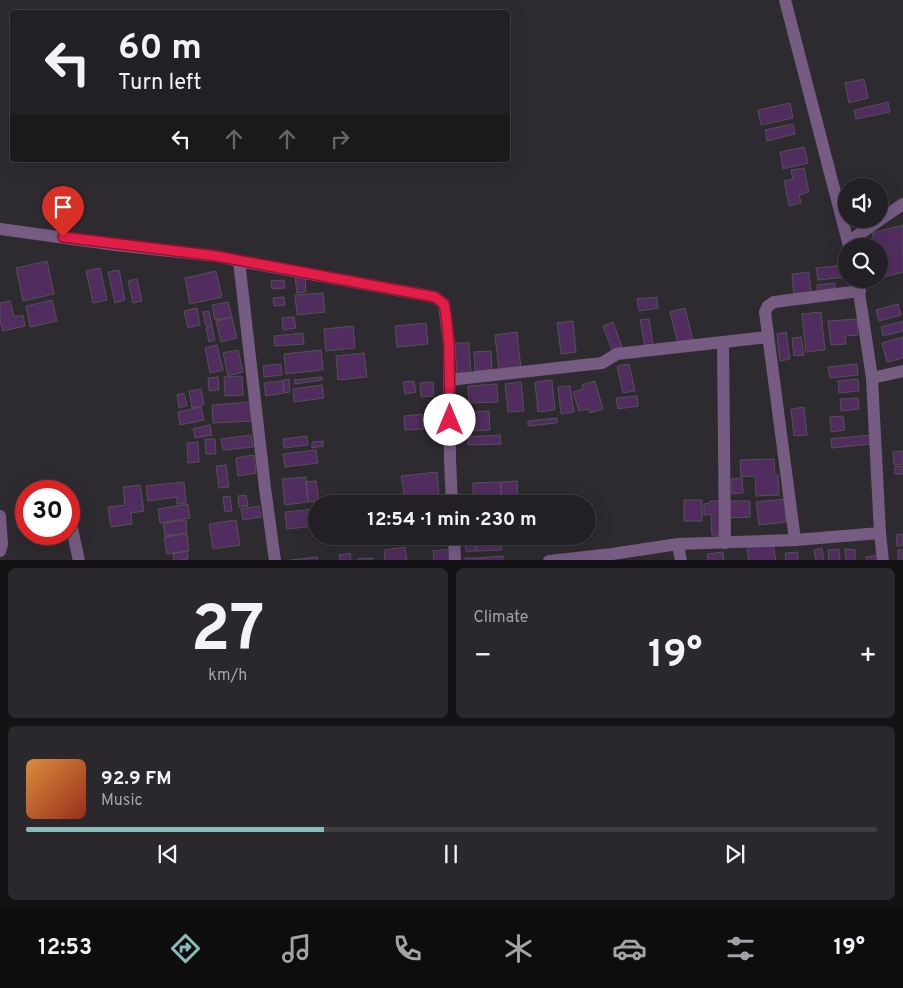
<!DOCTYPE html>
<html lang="en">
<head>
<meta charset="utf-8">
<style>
	:root { --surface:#222024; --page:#2a282c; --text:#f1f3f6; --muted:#a2a3a6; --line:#3f3e41; --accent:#8bbbb9 }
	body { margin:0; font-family:Overpass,sans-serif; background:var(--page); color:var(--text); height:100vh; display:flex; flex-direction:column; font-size:19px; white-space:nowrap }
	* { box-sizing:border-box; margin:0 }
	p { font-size:16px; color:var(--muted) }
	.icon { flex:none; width:28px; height:28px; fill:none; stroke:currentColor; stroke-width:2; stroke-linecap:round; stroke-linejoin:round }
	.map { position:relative; height:560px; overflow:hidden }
	.drawer { display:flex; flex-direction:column; gap:8px; padding:8px; background:#131214; flex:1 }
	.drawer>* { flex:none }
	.banner { position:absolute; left:10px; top:10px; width:500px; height:152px; border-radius:5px; box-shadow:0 5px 20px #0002,0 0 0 1px var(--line); background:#222024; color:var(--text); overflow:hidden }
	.buttons { position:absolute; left:838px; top:178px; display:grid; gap:10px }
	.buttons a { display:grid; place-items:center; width:50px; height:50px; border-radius:50%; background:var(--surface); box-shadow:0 5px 20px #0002,0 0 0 1px var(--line); font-size:25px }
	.speed { position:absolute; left:15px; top:480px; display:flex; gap:10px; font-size:25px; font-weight:700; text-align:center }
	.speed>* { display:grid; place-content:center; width:65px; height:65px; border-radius:50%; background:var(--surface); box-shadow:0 5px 20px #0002,0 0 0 1px var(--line); line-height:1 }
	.speed .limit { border:8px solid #d22; background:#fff; color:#111 }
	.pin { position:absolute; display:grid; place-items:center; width:42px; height:42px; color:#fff; margin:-51px -21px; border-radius:50% 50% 50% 0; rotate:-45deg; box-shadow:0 0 5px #0007 }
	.pin .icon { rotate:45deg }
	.me { position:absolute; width:55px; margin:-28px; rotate:0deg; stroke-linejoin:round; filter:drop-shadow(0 0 4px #0008) }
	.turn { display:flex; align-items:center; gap:18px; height:105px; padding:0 25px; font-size:22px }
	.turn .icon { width:65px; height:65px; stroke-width:2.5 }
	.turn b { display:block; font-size:35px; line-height:42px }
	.lanes { display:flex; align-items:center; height:48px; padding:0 25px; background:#0003; justify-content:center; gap:25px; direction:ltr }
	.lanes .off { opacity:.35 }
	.big { font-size:38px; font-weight:700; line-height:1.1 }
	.drawer .tile { flex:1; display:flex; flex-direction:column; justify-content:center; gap:8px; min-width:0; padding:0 18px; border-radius:8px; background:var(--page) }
	.drawer .dial { align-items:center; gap:0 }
	.dial b { font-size:65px; line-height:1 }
	.song { display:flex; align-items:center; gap:15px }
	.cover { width:60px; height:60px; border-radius:8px; background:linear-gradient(135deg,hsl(30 70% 55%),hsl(10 70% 35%)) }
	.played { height:5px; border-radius:2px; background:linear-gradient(90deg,var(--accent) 35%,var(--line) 35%) }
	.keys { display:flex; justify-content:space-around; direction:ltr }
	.heat { display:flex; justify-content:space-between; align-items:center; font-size:28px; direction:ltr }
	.drawer .tiles { flex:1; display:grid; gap:8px; grid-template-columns:1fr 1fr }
	.tile:last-child { grid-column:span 2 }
	.trip { position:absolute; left:308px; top:495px; width:288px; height:50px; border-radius:25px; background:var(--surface); box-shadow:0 5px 20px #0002,0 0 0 1px var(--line); font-weight:700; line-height:50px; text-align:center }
	.tab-bar { display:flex; height:80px; justify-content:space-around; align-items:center; background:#0e0d0e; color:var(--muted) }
	.tab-bar .icon { width:35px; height:35px }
	.tab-bar .on { color:var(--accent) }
	.tab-bar b { font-size:22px; color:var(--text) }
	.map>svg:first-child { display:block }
	.building { fill:#502d5e; stroke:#545056 }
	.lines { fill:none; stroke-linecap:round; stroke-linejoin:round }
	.minor { stroke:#765b82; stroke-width:12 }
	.tertiary { stroke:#765b82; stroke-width:12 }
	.route-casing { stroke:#92132f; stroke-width:12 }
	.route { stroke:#e11d48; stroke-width:9 }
</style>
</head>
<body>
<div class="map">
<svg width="903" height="561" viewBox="0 0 903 561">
	<rect width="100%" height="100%" fill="#2e2b30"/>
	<!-- building -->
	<path class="building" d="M864 79 868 98 849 103 845 83Z
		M888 102 890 112 856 119 854 110Z
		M790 103 793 118 761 125 758 110Z
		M793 124 795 134 767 141 765 130Z
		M804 147 808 163 783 169 780 152Z
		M804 168 809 192 799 195 801 203 789 206 784 181 793 179 791 170Z
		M903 225V272L884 277 879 259V246H875L872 233Z
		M47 261 54 294 23 301 16 268Z
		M845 265 846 277 818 280 816 268Z
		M100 268 107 300 93 303 86 271Z
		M119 270 125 300 115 303 108 272Z
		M216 271 222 297 190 304 185 278Z
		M809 272 811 295 794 297 792 274Z
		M305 275 306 292 297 293 295 276Z
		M137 279 142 301 133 303 128 281Z
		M284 280 285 288 272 289 271 281Z
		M835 283 836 292 818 294 817 285Z
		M323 293 325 312 297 315 295 295Z
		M284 297 285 305 274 306 273 298Z
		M657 297 658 308 639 311 637 299Z
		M52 300 57 321 30 327 26 306Z
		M10 301 14 317 23 315 25 326 3 331 1 324 0 325V303Z
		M228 302 232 317 215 320 212 305Z
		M898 304 901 315 879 321 876 310Z
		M197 308 200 325 188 328 184 311Z
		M685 308 693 341 678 344 670 312Z
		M209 311 212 325 206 326 203 312Z
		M821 312 825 350 806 352 802 314Z
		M294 317 296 328 283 330 282 318Z
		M232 318 237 338 221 342 216 321Z
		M649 319 653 345 645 346 640 320Z
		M857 319 858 335 845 336 846 344 831 345 828 321Z
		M573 321 576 352 561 354 557 323Z
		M903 321V331L883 336 881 327Z
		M613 322 622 347 612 350 603 326Z
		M426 323 428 344 397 347 395 326Z
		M212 326 215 340 209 342 206 328Z
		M353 326 355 348 326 351 324 329Z
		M517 332 521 369 499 372 495 335Z
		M786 332 790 359 780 361 777 334Z
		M303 333 304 344 275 346 274 336Z
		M801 337 804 355 794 356 792 338Z
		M903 337V358L887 362 882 343Z
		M455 343H469L471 377 457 378Z
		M217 345 223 370 210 373 205 348Z
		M238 350 243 372 228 376 223 353Z
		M321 350 323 370 286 374 284 354Z
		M491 351 492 370 475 371 474 352Z
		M364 353 367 377 338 380 336 356Z
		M281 364 282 375 264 377 263 366Z
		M629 364 635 391 623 393 617 366Z
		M857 364 858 375 830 378 828 367Z
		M242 376 243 395 225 396 224 377Z
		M218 377 219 390 209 391 208 378Z
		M322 377V380L295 384 294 380Z
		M289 379 290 392 284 393 283 380Z
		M858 379 859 391 839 393 838 381Z
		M552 380 555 410 538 412 535 382Z
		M282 381 284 393 266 396 264 383Z
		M414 381 416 392 405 394 403 382Z
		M595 381 603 409 590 413 588 409 579 411 573 392 583 389 582 385Z
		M433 382 434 396 421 397 420 383Z
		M521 382 524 411 508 412 505 384Z
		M497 384 498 402 469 403 468 386Z
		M322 385 324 398 294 402 293 389Z
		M570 386 574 412 561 414 558 387Z
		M201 389 204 405 192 408 189 391Z
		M184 393 187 406 179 408 177 395Z
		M637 396 638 406 618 409 616 398Z
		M858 398 859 409 841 411 840 399Z
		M251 402 252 421 213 423 212 405Z
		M201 407 204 420 180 425 178 412Z
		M804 407 807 435 794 436 791 409Z
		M489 411 490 430 471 431 470 412Z
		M439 413 441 426 425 428 424 414Z
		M422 414 424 429 405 430 404 416Z
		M843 416 845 430 831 432 830 417Z
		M557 418V423L528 426V421Z
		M210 425 212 435 195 438 193 429Z
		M251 435 253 447 223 450 221 439Z
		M500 435 501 444 468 445 467 437Z
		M871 435 872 444 832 448 831 439Z
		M307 436 308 445 284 448 283 439Z
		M205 439H215L216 454H206Z
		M323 441V446L312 448V442Z
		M198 442 199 462 188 463 187 443Z
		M316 450 318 463 285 467 283 454Z
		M903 451V464L894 465 893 452Z
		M254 455 256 473 238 476 236 458Z
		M774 459 775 475H778L779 495 756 496 755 476 741 477 740 460Z
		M226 465 229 487 219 488 216 466Z
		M903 466V474H895V467Z
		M437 472 439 495 405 498 401 476Z
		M306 477 308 502 285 505 282 479Z
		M742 478 743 493 732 494 731 479Z
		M316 481 319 501 308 502 306 482Z
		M517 481 518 502H502L501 482Z
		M184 482 186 503 177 504V497L148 501 146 486Z
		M501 482V497L473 498V483Z
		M140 485 144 511 131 513 132 524 111 527 108 507 125 505 123 487Z
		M246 495 248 506 239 507 238 496Z
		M230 496 232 511 225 512 223 497Z
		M784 499 786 522 759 525 756 502Z
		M684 500H702V521H684Z
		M710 501H720L722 535H712L711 514 704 515V504L710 503Z
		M729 501H750V517L729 518Z
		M188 504 190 518 160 523 158 509Z
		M259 506 261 517 243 520 241 509Z
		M316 509V526L287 529 285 512Z
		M186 520 187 533 165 536 163 523Z
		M236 520 240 545 213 549 209 524Z
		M187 534 189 551 167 554 164 537Z
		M903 534V545L897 546 896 535Z
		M394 536H440V537L394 539Z
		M475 536 476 551 466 552 465 537Z
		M501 539 502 550 476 551V540Z
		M773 544 776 561H749L747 548Z
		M405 547 407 560 385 561 384 550Z
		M822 548 824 561H816L814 550Z
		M451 549 452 561H434L433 551Z
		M839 549 840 561H829L828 550Z
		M845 549 855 550V561H846Z
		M898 550H903V559H898Z
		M187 551 188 559 174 561 173 553Z
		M723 552 724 561H708L707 554Z
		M798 552V561H786L785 553Z
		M350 553 351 561H340L339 555Z
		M881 555V561H866V557Z
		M503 556V561H480V558Z
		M317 557 318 561H290V560Z
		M373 558V561H358V559Z
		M465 558H480V561H465Z"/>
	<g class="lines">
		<!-- minor -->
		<path class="minor" d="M0 229 116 245 216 256 239 261 265 488 275 561
			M848 242 903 204
			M239 261 435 297 444 304 449 344 450 460 452 504
			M723 342 725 543
			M872 378 903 371
			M449 380 602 363 617 354 767 337
			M69 514 79 561
			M0 516 2 544 0 551
			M880 533 883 561
			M454 536 455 561
			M795 540 765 312 768 306 774 302 860 291
			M678 544 681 561"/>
		<!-- tertiary -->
		<path class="tertiary" d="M785 0 849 246
			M549 561 612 554 678 544 795 540 880 533 872 378 857 279"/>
	</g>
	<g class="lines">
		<defs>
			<path id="route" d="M63 237 216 256 435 297 444 304 446 315 449 344 450 420"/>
		</defs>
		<!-- route casing -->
		<use href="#route" class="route-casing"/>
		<!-- route -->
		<use href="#route" class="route"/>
	</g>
</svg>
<div class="buttons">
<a><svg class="icon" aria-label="sound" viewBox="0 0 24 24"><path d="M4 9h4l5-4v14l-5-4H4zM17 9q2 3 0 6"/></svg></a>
<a><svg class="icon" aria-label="search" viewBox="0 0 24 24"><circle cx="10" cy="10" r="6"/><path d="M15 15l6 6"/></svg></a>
</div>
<div class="speed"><div class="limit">30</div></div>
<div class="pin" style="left:63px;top:237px;background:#d93025"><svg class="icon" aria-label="arrive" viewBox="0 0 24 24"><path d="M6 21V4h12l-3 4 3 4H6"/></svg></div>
<svg class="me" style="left:450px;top:420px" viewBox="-20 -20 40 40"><circle r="19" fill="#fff"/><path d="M0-13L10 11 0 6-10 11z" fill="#e11d48"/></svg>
<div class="trip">12:54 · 1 min · 230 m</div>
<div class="banner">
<div class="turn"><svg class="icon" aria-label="left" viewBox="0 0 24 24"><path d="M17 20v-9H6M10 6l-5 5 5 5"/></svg><div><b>60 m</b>Turn left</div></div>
<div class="lanes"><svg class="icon" aria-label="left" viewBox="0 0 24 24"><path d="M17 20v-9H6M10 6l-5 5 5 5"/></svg><svg class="icon off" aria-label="ahead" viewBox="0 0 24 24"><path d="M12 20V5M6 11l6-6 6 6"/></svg><svg class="icon off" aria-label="ahead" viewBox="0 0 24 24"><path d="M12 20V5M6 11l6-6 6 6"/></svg><svg class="icon off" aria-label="right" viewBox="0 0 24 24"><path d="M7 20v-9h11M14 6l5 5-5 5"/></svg></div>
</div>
</div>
<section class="drawer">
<div class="tiles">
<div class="tile dial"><b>27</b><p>km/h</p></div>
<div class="tile"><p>Climate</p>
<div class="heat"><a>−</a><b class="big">19°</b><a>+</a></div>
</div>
<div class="tile">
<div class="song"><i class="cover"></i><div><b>92.9 FM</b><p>Music</p></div></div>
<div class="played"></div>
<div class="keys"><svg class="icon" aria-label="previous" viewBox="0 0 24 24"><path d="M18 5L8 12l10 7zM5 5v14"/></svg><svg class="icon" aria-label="pause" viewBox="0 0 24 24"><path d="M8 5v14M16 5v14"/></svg><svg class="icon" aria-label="next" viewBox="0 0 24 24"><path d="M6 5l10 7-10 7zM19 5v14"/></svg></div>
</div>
</div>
</section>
<nav class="tab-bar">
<b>12:53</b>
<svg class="icon on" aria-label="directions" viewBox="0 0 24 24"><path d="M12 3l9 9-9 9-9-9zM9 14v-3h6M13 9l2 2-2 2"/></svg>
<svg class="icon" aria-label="music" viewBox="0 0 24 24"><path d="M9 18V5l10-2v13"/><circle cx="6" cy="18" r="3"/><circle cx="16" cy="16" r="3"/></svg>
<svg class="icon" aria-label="phone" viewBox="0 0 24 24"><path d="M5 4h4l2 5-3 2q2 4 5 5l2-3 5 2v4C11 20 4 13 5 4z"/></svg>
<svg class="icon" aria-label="climate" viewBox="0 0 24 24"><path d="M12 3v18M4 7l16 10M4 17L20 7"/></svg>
<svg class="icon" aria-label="car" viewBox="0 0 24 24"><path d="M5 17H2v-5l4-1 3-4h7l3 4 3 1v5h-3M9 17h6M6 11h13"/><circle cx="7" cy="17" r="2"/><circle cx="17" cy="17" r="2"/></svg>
<svg class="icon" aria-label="filters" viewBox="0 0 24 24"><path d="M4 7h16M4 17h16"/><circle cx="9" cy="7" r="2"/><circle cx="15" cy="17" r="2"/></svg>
<b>19°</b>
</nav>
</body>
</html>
